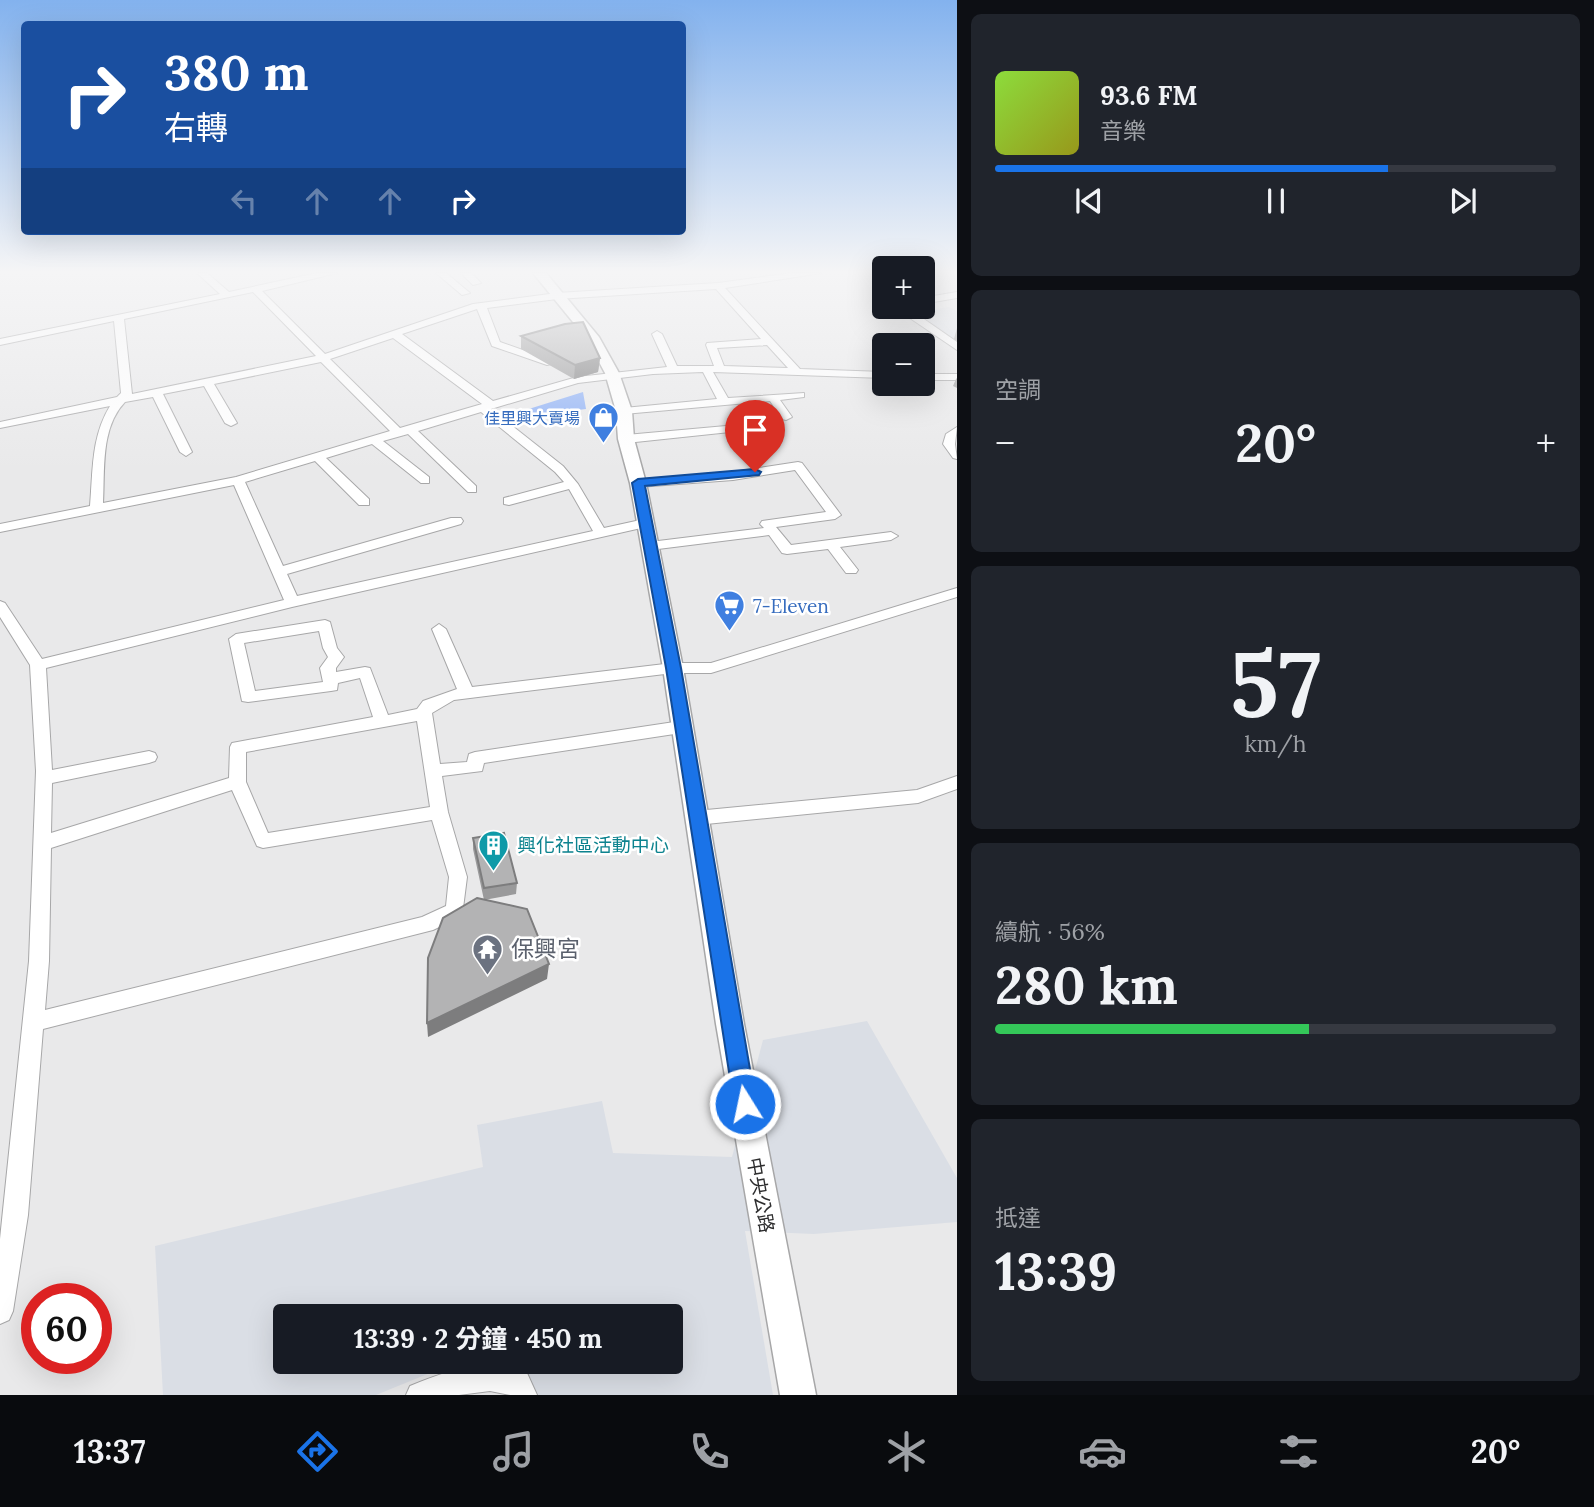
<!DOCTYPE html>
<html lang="zh-TW">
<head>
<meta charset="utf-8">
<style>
	:root { --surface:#171b24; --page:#20242c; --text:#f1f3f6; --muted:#9ea1a6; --line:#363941; --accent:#1a73e8 }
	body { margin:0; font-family:Lora,"Noto Sans TC",serif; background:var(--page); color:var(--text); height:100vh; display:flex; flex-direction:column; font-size:26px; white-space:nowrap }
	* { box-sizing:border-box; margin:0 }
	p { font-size:23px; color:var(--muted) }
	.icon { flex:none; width:38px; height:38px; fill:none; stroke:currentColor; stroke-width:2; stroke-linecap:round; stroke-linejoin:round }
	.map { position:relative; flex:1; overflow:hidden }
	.drawer { display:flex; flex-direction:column; gap:14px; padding:14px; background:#0d0f14; width:637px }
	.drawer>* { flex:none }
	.hud { position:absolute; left:21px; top:21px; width:665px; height:214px; border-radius:7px; box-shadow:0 7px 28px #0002; background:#1a4fa0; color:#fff; overflow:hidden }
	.buttons { position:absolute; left:872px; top:256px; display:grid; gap:14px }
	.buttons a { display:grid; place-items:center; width:63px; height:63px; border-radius:7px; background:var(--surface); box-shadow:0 7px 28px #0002; font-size:35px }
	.speed { position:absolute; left:21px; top:1283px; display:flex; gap:14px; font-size:35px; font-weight:700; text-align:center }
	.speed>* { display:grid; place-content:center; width:91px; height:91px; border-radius:50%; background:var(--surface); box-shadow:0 7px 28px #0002; line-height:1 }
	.speed .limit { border:10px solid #d22; background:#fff; color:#111 }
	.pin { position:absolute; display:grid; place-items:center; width:60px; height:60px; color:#fff; margin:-72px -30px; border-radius:50% 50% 50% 0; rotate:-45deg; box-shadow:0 0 7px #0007 }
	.pin .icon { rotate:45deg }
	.me { position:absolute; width:77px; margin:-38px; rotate:350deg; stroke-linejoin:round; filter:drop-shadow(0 0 5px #0008) }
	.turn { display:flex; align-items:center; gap:24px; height:147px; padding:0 28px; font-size:32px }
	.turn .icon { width:91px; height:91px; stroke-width:2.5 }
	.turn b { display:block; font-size:49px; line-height:60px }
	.lanes { display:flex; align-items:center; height:66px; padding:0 28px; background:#0003; justify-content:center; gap:35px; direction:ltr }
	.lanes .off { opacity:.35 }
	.big { font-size:52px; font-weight:700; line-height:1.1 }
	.drawer .widget { flex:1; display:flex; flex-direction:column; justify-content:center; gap:10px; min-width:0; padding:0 24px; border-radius:10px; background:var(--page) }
	.drawer .dial { align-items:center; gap:0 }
	.dial b { font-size:91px; line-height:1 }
	.song { display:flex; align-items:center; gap:21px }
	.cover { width:84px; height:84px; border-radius:10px; background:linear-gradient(135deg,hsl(90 70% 55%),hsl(60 70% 35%)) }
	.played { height:7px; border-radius:4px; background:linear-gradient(90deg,var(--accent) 70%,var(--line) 70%) }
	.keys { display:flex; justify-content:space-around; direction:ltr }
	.heat { display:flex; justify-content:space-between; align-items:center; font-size:38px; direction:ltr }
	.charge { height:10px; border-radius:5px; background:linear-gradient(90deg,#34c759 56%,var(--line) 0) }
	.trip { position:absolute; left:273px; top:1304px; width:410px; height:70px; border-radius:7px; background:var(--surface); box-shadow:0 7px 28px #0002; font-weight:700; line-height:70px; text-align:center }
	.menu { display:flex; height:112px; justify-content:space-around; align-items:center; background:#090b0e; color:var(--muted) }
	.menu .icon { width:49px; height:49px }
	.menu .on { color:var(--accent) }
	.menu b { font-size:32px; color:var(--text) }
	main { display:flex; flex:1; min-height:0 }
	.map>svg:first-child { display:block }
	.built { fill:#dadee5 }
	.water { fill:#8db0f6 }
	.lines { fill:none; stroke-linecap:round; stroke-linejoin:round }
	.minor-casing { stroke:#a7a7a8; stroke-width:2 }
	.major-casing { stroke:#a7a7a8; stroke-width:3 }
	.minor { fill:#fff; fill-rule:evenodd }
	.major { fill:#fff; fill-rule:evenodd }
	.wall { fill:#9a9a9b }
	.shaded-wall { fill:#7d7d7e }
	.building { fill:#b3b3b4; stroke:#7d7d7e; stroke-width:2 }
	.route { fill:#1a73e8; stroke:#114b97; stroke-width:2 }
	.labels { text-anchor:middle; stroke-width:5; stroke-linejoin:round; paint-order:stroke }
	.far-shop-label { font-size:16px; fill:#366cbe; stroke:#fff; text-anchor:end }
	.shop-label { font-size:19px; fill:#366cbe; stroke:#fff; text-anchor:start }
	.culture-label { font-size:19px; fill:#0d838f; stroke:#fff; text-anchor:start }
	.street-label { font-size:19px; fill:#2e2e2f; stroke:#fff }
	.near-worship-label { font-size:23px; fill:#5b616d; stroke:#fff; text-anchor:start }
</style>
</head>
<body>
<main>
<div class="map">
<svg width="957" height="1395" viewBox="0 0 957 1395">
	<rect width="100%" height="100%" fill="#e9e9ea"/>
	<!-- built -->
	<path class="built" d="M949 307 957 311V348L909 313Z
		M867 1021 957 1178V1222L814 1234 745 1231 773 1395H534L523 1369 507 1362H670V1316H285V1362H457L376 1395H163L155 1246 483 1167 477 1125 602 1101 613 1153 732 1157 763 1040Z"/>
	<!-- water -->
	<path class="water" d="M583 392 586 409 546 414 510 430 497 419Z"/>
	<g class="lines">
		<defs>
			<path id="minor" d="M197 273H207L229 292 317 273H337L262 291 325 354 473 304 557 293 718 283 792 273H821L725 288 800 369 884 372V378L713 372 728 398 804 393V397L780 400 792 417 786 420 782 419 770 401 624 414 618 411 624 408 717 399 703 372 653 374 578 383 491 409 563 466 578 484 604 528 645 519 650 520V526L292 607 46 668 52 770 149 751 155 753 157 757 155 761 149 763 52 783 51 833 229 778 230 747 232 743 373 717 360 678 338 683 337 690 331 691 248 702 242 701 229 639 236 634 325 620 330 622 337 648 344 657 336 668V672L365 667 370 668 388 715 417 709 423 701 457 689 432 629 439 624 446 629 472 687 673 663H711L957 588V597L711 673H673L454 700 432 713 440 764 467 762 469 754 475 752 681 721 689 727 681 733 484 763 482 771 442 776 448 812 467 877 462 916 433 930 43 1029 28 1215 13 1311 9 1320 0 1324V1239L29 961 36 771 30 665 0 617V601L5 603 42 659 284 600 234 485 0 532V524L90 506C93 471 91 437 110 406L0 428V422L117 397 121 393 114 321 0 345V339L220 294ZM716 289 761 339 707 343 706 345 714 366H677L662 334 657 331 652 334 667 367 577 377 493 401 402 334 477 309 492 346 547 365 551 364V360L500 342 487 308 557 299ZM253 292 316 356 132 394 124 319ZM393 338 482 404 400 428 330 359ZM767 345 788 368 724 366 717 348ZM321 362 390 431 236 477 103 503C105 471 100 428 125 402L153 397 180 452 186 456 192 452 163 394 204 386 225 423 231 426 237 423 214 384ZM481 412 555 472 564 482 504 498V504L509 505 569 489 593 531 297 596 287 574 461 524 463 521 461 518H451L283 566 245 482 315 461 359 505H369V499L326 458 372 444 421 483H429V477L383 441 408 434 468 492H476V486L418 431ZM319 631 323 648 328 657 320 668 323 682 255 691 244 643ZM417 721 430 807 268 833 246 782V752ZM232 790 257 846 263 848 432 820 449 877 446 906 422 917 45 1010 49 961 51 848Z
				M436 273H446L470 293 462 295Z
				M461 273H471L481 283 473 285Z
				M957 292V298L922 304V298Z
				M897 306H910L908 308 957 342V350L898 310Z
				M922 374H957V380H922Z
				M726 426 732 430 730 432 626 443 620 439 626 435Z
				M957 427 955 444 957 459 953 458 943 444 946 434Z
				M798 462 802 463 841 515 835 519 776 527 791 545 891 532 898 536 891 540 840 547 858 570 856 573H846L828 549 787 554 782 553 769 535 650 550 643 546 650 542 764 528 760 524 762 521 826 512 795 470 733 480 638 487 634 486V480L733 472Z
				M957 776V789L918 803 696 825 690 823 687 818 690 813 696 811 917 790Z
				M490 1365 527 1373 537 1395H510L490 1391 459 1395H406L410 1386C436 1375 462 1366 490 1365Z"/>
			<path id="major" d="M533 273H546L599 337 619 373 632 411 634 439 646 483 683 668 744 1024 816 1395H780L716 1024 663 668 630 483 618 439 616 411 605 373 586 338Z"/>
		</defs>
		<!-- minor casing -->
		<use href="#minor" class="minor-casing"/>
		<!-- major casing -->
		<use href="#major" class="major-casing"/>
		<!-- minor -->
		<use href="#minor" class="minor"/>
		<!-- major -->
		<use href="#major" class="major"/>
	</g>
	<!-- wall -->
	<path class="wall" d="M957 328V341L954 339Z
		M521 336 600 358 598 372 574 379 521 349Z
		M957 378V388L953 386 956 379Z
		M473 838 517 883 516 894 484 900 473 849Z"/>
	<!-- shaded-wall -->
	<path class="shaded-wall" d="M600 358 598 372 574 379 575 365Z
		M549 964 547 979 428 1037 427 1023Z"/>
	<!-- building -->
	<path class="building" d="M583 322 600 358 575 365 521 336 565 324Z
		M504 833 517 883 484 888 473 838Z
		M477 898 527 909 549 964 427 1023 428 958 443 918Z"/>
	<!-- sky -->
	<linearGradient id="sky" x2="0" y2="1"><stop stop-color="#83b2ee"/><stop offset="0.58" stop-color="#f5f5f6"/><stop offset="1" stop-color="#f5f5f6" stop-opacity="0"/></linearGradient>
	<rect width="957" height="469" fill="url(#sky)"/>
	<!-- route -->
	<path class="route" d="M755 469 761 472 759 475 645 486 681 668 756 1104 752 1111 745 1114 737 1111 734 1104 666 668 632 483 638 479Z"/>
	<!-- icons -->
	<defs>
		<symbol id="shop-pin" viewBox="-11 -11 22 30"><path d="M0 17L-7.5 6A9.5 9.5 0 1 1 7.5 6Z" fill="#3f7fe0" stroke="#fff"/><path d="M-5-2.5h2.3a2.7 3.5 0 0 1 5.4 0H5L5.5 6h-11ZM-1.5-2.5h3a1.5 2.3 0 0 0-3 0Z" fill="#fff"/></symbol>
		<symbol id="supermarket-pin" viewBox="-11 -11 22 30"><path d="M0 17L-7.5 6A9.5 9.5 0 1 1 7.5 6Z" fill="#3f7fe0" stroke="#fff"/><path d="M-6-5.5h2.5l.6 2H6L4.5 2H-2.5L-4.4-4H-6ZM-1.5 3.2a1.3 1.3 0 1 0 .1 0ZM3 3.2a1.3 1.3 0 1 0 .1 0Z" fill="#fff"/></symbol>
		<symbol id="building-pin" viewBox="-11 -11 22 30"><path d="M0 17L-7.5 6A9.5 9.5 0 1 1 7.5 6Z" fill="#0f9aa8" stroke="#fff"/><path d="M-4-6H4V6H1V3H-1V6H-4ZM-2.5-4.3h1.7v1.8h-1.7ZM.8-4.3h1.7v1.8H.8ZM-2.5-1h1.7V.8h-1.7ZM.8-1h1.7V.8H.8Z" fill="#fff"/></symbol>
		<symbol id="temple-pin" viewBox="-11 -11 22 30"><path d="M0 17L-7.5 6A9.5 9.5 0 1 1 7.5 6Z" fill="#6b7280" stroke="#fff"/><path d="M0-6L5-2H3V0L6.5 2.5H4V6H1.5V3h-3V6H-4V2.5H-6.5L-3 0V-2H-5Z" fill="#fff"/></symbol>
	</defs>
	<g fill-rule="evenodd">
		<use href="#shop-pin" x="586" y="400" width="35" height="47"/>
		<use href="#supermarket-pin" x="712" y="588" width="35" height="47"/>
		<use href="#building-pin" x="476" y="828" width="35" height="47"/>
		<use href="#temple-pin" x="470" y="932" width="35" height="47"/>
	</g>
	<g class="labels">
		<!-- far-shop labels -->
		<g class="far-shop-label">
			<text x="580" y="424">佳里興大賣場</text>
		</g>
		<!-- shop labels -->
		<g class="shop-label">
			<text x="753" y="613">7-Eleven</text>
		</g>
		<!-- culture labels -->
		<g class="culture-label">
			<text x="517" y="852">興化社區活動中心</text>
		</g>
		<!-- street labels -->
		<g class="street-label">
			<text transform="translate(761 1195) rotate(80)" y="7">中央公路</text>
		</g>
		<!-- near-worship labels -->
		<g class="near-worship-label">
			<text x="511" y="957">保興宮</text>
		</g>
	</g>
</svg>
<div class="buttons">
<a>+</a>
<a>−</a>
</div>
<div class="speed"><div class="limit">60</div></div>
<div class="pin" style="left:755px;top:472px;background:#d93025"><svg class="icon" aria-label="arrive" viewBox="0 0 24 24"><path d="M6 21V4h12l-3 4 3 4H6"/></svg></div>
<svg class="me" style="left:745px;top:1104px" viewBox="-20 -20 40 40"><circle r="17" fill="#1a73e8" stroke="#fff" stroke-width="3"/><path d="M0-11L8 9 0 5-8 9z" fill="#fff"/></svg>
<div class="trip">13:39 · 2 分鐘 · 450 m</div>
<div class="hud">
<div class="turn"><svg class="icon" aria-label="right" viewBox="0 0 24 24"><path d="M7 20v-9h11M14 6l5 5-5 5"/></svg><div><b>380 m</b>右轉</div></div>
<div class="lanes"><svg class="icon off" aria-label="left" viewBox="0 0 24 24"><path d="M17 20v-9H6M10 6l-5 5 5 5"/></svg><svg class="icon off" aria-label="ahead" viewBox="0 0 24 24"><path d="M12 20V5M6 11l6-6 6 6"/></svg><svg class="icon off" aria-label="ahead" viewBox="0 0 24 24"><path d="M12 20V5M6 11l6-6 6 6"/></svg><svg class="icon" aria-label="right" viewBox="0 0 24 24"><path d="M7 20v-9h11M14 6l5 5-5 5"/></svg></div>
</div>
</div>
<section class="drawer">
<div class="widget">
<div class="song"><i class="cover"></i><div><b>93.6 FM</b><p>音樂</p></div></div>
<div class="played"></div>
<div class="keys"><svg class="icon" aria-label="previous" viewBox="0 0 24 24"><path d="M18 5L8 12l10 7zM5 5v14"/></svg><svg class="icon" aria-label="pause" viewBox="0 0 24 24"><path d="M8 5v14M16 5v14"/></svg><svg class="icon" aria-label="next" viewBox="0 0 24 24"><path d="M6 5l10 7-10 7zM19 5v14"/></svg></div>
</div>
<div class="widget"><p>空調</p>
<div class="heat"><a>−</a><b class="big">20°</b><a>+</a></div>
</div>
<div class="widget dial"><b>57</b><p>km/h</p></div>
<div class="widget"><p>續航 · 56%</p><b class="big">280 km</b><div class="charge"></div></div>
<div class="widget"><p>抵達</p><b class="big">13:39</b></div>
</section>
</main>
<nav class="menu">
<b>13:37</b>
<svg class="icon on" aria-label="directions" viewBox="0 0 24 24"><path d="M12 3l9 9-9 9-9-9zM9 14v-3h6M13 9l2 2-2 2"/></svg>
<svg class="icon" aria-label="music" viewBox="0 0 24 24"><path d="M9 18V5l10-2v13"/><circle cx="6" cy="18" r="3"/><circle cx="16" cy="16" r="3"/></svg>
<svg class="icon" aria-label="phone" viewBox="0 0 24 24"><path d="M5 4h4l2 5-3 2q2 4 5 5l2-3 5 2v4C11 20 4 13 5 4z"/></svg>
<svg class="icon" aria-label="climate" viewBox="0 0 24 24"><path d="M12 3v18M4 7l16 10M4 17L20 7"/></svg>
<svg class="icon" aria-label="car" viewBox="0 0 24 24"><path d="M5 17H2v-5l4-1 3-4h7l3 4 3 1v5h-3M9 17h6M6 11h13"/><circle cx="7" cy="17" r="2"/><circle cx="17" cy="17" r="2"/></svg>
<svg class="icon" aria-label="filters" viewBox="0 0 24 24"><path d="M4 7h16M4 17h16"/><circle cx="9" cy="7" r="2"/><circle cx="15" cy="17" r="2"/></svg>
<b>20°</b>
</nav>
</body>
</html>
